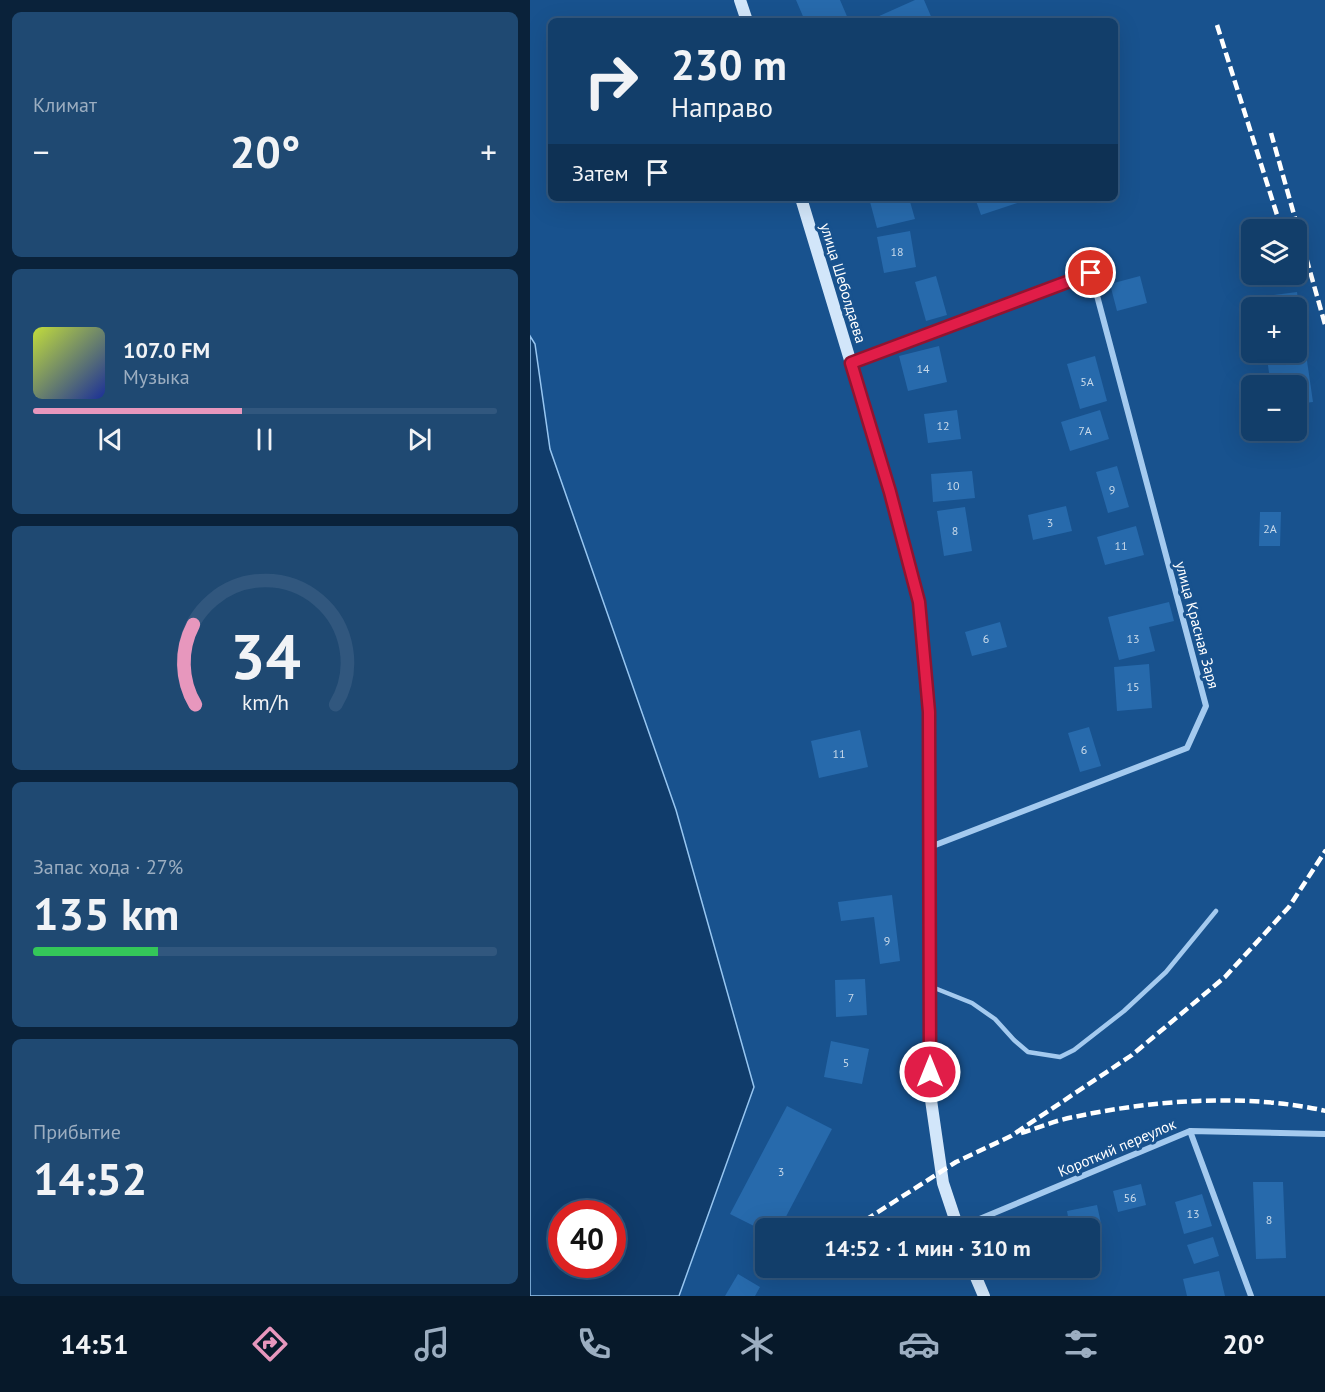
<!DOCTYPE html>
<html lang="ru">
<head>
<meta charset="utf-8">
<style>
	:root { --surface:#123e6a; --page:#1f4972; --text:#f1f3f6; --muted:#9caec1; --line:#31577e; --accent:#e797bd }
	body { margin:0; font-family:"PT Sans",sans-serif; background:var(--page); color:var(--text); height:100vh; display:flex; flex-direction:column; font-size:22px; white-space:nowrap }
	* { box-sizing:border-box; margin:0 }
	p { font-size:20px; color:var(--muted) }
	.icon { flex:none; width:33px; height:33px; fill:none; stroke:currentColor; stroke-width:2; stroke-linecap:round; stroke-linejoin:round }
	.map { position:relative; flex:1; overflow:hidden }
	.panel { display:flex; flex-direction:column; gap:12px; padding:12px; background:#0a223a; width:530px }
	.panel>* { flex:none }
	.hud { position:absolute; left:18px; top:18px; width:570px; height:183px; border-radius:9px; box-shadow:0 6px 24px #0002,0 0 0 2px var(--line); background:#123e6a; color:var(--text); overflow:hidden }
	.buttons { position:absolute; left:711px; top:219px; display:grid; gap:12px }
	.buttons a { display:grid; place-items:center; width:66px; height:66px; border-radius:9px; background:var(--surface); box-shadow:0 6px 24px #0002,0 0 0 2px var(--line); font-size:30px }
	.speed { position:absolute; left:18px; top:1200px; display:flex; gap:12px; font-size:30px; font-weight:700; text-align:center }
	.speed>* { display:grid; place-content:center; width:78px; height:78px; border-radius:50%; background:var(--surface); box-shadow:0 6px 24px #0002,0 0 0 2px var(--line); line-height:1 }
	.speed .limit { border:9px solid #d22; background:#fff; color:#111 }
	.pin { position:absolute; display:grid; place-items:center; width:51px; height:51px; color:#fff; margin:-26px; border:3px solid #fff; border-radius:50%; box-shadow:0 2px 6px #0007 }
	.me { position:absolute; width:66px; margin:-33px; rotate:0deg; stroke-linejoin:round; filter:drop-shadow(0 0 4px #0008) }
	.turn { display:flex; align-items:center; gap:21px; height:126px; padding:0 24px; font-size:27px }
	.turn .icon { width:78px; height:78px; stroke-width:2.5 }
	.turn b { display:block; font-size:42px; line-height:51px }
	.then { display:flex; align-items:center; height:57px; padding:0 24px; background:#0003; gap:12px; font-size:22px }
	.big { font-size:45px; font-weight:700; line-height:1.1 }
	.panel .card { flex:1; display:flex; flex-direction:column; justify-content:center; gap:9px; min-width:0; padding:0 21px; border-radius:9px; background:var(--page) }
	.panel .dial { align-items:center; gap:0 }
	.dial svg { height:156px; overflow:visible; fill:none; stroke:var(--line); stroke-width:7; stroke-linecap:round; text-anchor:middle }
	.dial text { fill:var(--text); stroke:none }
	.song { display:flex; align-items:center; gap:18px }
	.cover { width:72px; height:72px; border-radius:9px; background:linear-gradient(135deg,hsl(70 70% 55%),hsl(230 70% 35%)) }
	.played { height:6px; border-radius:3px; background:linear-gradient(90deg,var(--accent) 45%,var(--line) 45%) }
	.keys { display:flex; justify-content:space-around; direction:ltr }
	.heat { display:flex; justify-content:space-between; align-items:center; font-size:33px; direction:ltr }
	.charge { height:9px; border-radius:4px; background:linear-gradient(90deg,#34c759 27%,var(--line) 0) }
	.trip { position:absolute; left:225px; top:1218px; width:345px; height:60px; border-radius:9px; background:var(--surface); box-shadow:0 6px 24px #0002,0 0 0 2px var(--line); font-weight:700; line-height:60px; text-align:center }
	.tab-bar { display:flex; height:96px; justify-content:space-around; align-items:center; background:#07192a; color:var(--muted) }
	.tab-bar .icon { width:42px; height:42px }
	.tab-bar .active { color:var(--accent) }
	.tab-bar b { font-size:27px; color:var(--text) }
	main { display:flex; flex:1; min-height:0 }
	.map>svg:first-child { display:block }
	.water { fill:#103c6b; stroke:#97c6f1; stroke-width:1.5; fill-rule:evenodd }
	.building { fill:#276aac }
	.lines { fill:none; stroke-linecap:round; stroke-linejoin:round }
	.lane { stroke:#a4caef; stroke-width:4.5 }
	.street { stroke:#a4caef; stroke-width:6 }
	.secondary { stroke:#d2e6fa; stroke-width:12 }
	.rail { stroke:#fff; stroke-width:4.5; stroke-dasharray:10 4.5; stroke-linecap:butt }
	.route-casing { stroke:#92132f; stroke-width:15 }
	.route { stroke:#e11d48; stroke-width:10 }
	.labels { text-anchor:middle; stroke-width:6; stroke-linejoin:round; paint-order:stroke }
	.number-label { font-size:12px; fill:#c9daea }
	.street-label { font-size:15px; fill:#fff; stroke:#18528e }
</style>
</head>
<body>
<main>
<section class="panel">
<div class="card"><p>Климат</p>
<div class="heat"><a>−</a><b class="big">20°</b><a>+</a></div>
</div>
<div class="card">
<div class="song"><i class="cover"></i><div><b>107.0 FM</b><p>Музыка</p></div></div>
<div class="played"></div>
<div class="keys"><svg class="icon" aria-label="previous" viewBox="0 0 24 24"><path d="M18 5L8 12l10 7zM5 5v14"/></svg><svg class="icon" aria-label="pause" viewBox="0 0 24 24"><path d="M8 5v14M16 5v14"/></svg><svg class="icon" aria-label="next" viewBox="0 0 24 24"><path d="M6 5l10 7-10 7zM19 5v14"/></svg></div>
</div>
<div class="card dial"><svg viewBox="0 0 100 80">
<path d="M14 69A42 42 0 1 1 86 69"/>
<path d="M14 69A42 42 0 0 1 13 28" stroke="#e797bd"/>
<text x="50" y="56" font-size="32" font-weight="700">34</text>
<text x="50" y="72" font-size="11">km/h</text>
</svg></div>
<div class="card"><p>Запас хода · 27%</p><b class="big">135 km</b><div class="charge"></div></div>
<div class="card"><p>Прибытие</p><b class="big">14:52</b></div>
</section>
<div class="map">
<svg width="796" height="1296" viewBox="0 0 796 1296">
	<rect width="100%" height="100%" fill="#18528e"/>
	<!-- water -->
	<path class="water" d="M0 336 5 344 20 449 146 810 224 1087 149 1296H0ZM32 1214H82V1264H32Z"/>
	<!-- building -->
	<path class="building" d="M266 0H310L319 21H275Z
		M385 0H394L403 21H338Z
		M339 198H379L385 219 347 228Z
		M445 198H502L451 215Z
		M380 231 386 267 354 273 347 237Z
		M406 276 417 315 396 321 385 282Z
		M610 276 617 303 587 311 580 284Z
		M767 292 783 402 766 404V386H741L736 352H766V308H730L728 297Z
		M409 346 417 382 378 391 369 356Z
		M565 356 577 401 550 409 537 364Z
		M427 410 431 439 398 443 394 414Z
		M570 410 579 439 540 451 531 422Z
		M587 466 599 507 578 513 566 472Z
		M442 471 445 498 403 502 401 474Z
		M536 506 542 531 503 540 498 515Z
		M435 507 442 551 414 556 407 511Z
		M730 512H751L750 546H729Z
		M606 526 614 555 575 565 567 537Z
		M639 602 644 621 619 627 625 651 589 660 578 617Z
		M470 622 477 647 442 656 435 632Z
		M619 664 622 708 587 711 584 667Z
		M559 727 571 766 550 772 538 733Z
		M330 730 338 767 289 778 281 741Z
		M362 895 370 961 350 964 344 917 311 921 308 902Z
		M335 979 337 1015 306 1017 305 980Z
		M301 1041 339 1049 332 1084 294 1077Z
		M257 1106 302 1129 250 1228H236V1232L200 1214Z
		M723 1182H753L756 1258 726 1259Z
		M611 1184 616 1205 588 1212 583 1191Z
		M672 1194 682 1226 654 1234 645 1202Z
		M567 1205 572 1228 560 1231V1228H540L537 1211Z
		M683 1237 689 1256 664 1264 657 1245Z
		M479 1268H505L483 1277Z
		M689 1271 695 1296H657L653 1279Z
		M208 1274 230 1287 225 1296H195Z"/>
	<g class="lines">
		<!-- lane -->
		<path class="lane" d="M402 987 442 1003 465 1019 484 1040 498 1052 530 1057 544 1050 594 1011 636 972 686 911"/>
		<!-- street -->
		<path class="street" d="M321 363 561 273 676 706 657 748 400 847
			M660 1131 796 1134
			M428 1228 660 1131 721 1296"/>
		<!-- secondary -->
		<path class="secondary" d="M210 0 217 21
			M271 198 360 492 389 602 399 712 400 1093 413 1183 428 1228
			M442 1268 454 1296"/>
		<!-- rail -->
		<path class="rail" d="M687 25 748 218
			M741 133 796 328
			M491 1133C508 1128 526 1120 544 1117 622 1100 717 1093 796 1111
			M323 1228 426 1162 481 1136 602 1055 695 977 759 907 796 850"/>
	</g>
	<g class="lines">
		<defs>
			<path id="route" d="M400 1072 399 712 389 602 360 492 321 363 561 273"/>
		</defs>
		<!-- route casing -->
		<use href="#route" class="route-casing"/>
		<!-- route -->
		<use href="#route" class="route"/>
	</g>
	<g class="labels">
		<!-- number labels -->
		<g class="number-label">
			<text x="367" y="256">18</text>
			<text x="393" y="373">14</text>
			<text x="557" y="386">5А</text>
			<text x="413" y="430">12</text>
			<text x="555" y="435">7А</text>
			<text x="423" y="490">10</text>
			<text x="582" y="494">9</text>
			<text x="520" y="527">3</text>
			<text x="740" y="533">2А</text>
			<text x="425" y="535">8</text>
			<text x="591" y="550">11</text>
			<text x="456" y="643">6</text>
			<text x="603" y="643">13</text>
			<text x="603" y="691">15</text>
			<text x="554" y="754">6</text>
			<text x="309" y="758">11</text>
			<text x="357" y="945">9</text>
			<text x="321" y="1002">7</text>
			<text x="316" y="1067">5</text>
			<text x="251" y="1176">3</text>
			<text x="600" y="1202">56</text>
			<text x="663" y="1218">13</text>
			<text x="739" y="1224">8</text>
		</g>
		<!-- street labels -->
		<g class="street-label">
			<text transform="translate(313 283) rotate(73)" y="5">улица Шеболдаева</text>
			<text transform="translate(667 625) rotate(75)" y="5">улица Красная Заря</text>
			<text transform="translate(587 1148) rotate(-23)" y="5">Короткий переулок</text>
		</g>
	</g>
</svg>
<div class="buttons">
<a><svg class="icon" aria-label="layers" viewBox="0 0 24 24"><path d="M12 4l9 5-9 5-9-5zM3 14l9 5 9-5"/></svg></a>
<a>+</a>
<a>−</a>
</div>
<div class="speed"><div class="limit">40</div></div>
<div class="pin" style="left:561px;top:273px;background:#d93025"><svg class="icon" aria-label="arrive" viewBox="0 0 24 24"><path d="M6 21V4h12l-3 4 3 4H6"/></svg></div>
<svg class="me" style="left:400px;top:1072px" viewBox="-20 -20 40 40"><circle r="17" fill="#e11d48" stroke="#fff" stroke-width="3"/><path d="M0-11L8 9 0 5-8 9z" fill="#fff"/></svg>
<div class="trip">14:52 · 1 мин · 310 m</div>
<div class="hud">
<div class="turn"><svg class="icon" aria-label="right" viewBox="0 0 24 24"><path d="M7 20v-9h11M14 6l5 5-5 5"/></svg><div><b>230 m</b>Направо</div></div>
<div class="then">Затем<svg class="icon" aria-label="arrive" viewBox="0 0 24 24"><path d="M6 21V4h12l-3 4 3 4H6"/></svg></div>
</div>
</div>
</main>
<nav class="tab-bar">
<b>14:51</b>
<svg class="icon active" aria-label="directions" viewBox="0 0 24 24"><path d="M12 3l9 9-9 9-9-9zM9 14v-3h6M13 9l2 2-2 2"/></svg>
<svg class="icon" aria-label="music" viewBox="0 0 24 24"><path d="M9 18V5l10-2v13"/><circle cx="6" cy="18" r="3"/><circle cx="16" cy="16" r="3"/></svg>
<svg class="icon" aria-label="phone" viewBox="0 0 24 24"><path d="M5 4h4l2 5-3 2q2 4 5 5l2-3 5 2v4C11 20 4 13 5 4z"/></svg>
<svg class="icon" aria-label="climate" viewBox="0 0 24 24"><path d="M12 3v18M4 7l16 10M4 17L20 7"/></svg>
<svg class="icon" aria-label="car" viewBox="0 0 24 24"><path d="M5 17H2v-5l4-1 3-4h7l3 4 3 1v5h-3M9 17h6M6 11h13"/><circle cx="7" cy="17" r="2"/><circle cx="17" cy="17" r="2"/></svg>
<svg class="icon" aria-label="filters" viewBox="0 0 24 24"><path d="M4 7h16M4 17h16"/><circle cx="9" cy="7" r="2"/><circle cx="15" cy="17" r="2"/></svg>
<b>20°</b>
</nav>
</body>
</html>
